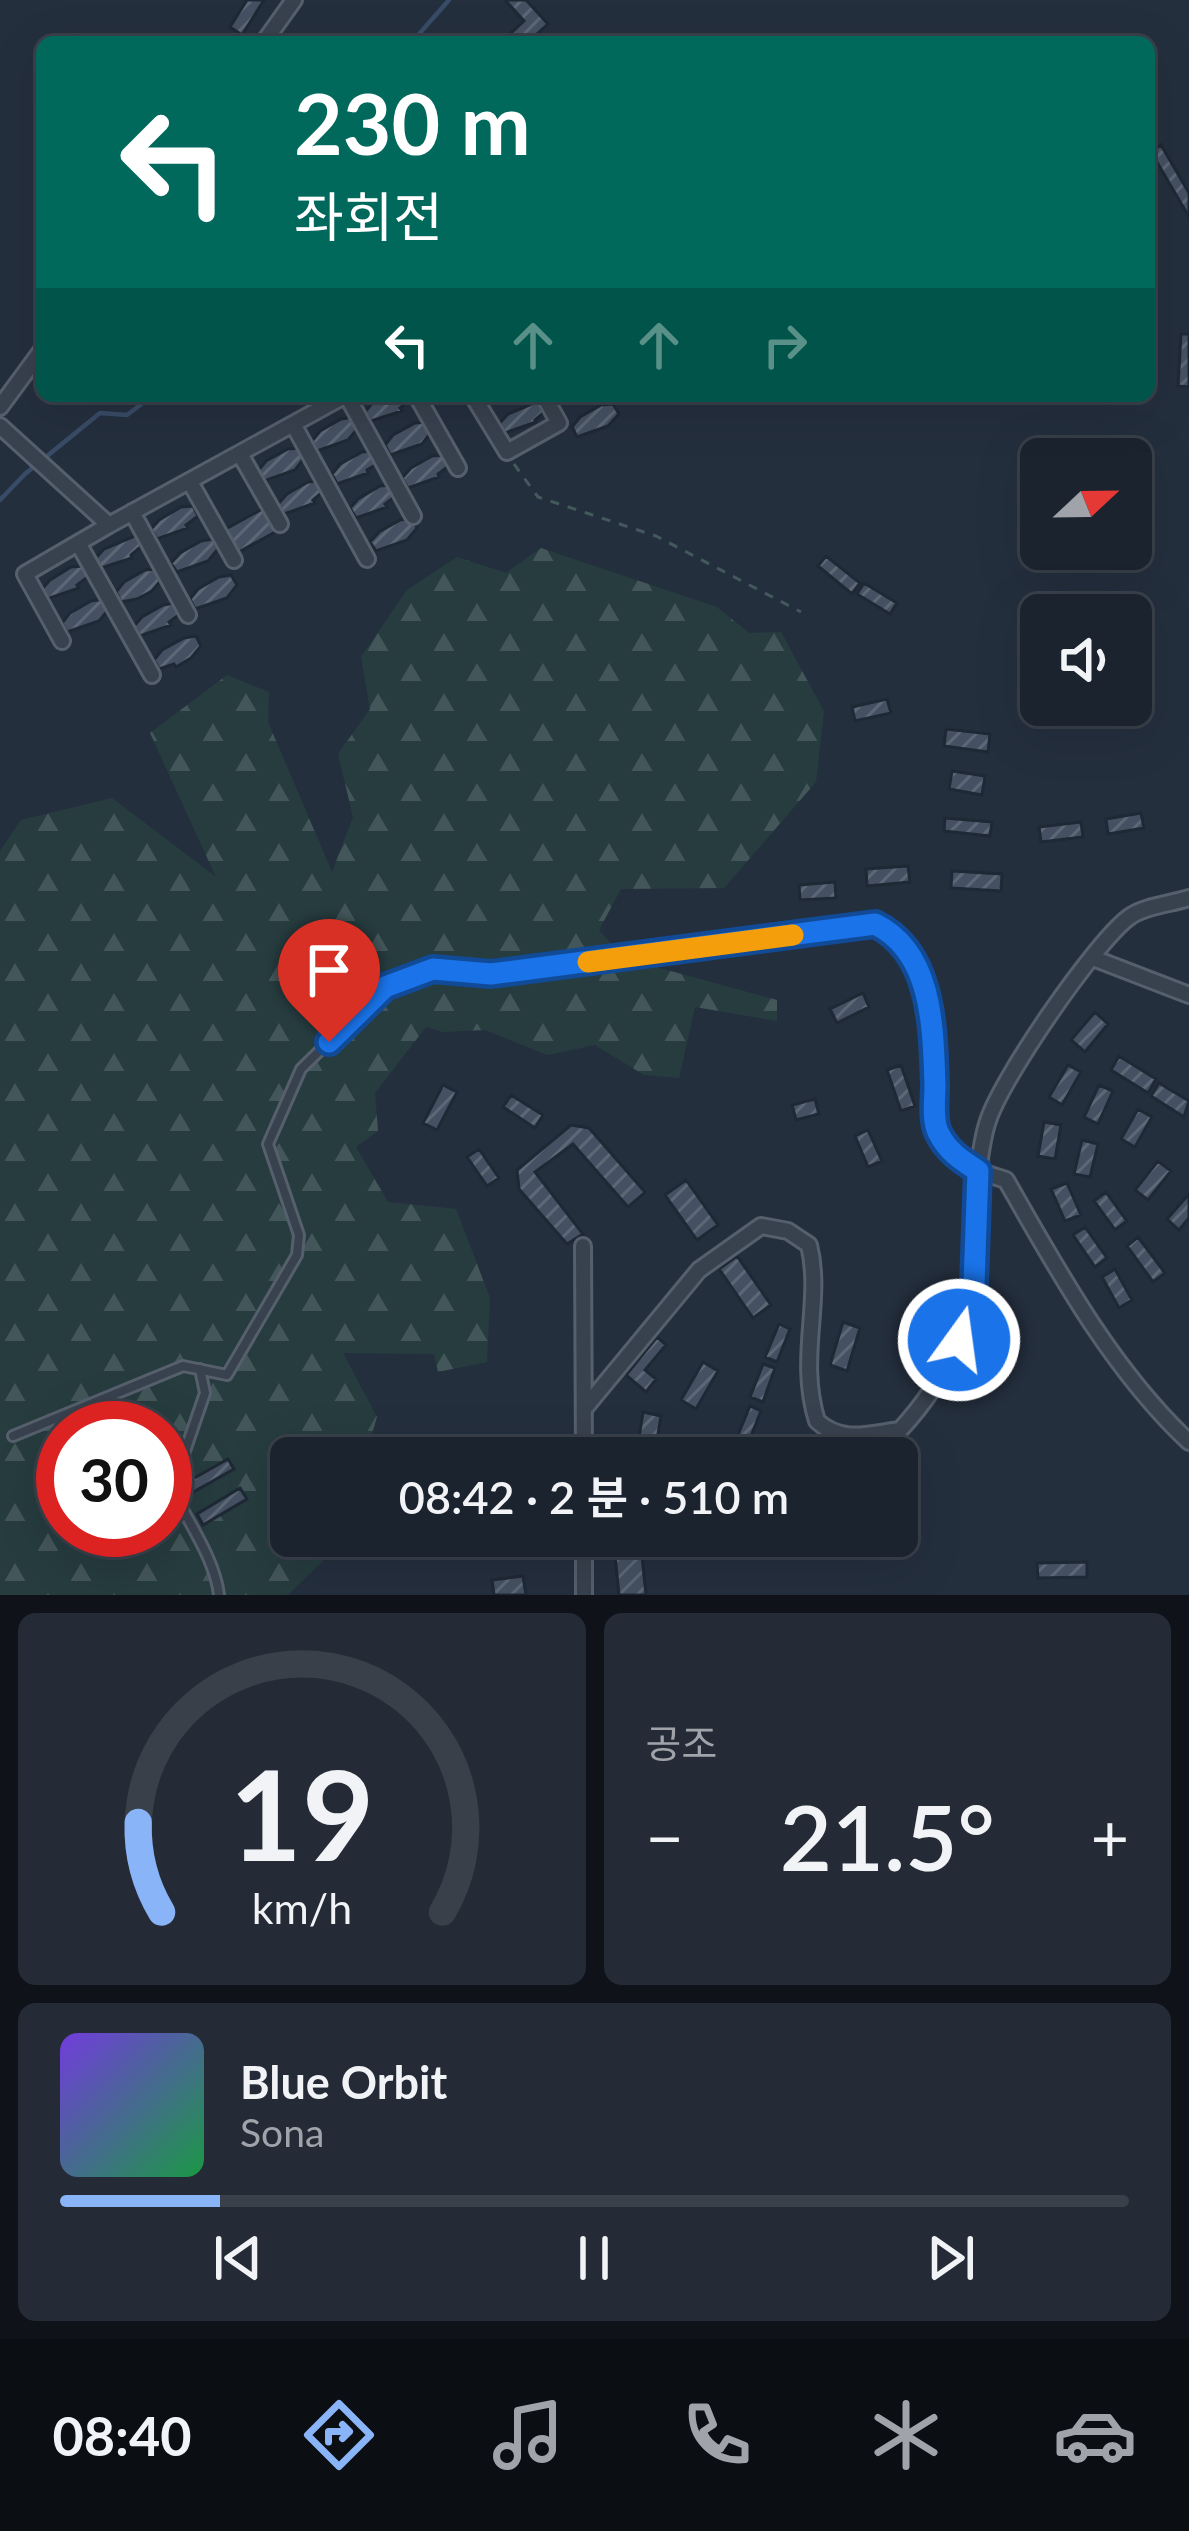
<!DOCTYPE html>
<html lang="ko">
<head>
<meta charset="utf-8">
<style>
	:root { --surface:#1b232e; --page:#242b36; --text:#f1f3f6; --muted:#a0a4aa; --line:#39404a; --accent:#8ab4f8 }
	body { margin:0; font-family:Lato,"Noto Sans KR",sans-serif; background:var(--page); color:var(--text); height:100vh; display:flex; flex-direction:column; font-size:45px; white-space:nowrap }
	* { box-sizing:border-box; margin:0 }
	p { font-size:39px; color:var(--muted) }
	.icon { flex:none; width:66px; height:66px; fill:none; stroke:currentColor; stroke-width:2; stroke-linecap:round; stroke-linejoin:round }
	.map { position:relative; height:1595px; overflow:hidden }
	.panel { display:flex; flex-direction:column; gap:18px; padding:18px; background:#0f1319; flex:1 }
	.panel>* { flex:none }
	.hud { position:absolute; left:36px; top:36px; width:1119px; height:366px; border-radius:18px; box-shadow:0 12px 48px #0002,0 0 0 3px var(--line); background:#00695c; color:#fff; overflow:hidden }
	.needle { width:78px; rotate:68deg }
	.tools { position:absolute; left:1020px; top:438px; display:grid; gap:24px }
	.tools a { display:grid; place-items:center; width:132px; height:132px; border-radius:18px; background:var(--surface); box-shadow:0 12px 48px #0002,0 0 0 3px var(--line); font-size:60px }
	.speed { position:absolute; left:36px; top:1401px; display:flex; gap:24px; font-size:60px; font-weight:700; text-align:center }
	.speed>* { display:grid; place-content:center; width:156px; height:156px; border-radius:50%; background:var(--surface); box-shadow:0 12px 48px #0002,0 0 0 3px var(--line); line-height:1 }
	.speed .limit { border:18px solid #d22; background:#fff; color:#111 }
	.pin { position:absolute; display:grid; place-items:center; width:102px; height:102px; color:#fff; margin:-123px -51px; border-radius:50% 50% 50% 0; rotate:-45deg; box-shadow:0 0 12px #0007 }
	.pin .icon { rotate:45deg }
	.me { position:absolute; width:132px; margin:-66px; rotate:14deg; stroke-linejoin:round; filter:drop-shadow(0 0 9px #0008) }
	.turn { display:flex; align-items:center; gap:42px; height:252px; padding:0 60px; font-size:54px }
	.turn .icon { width:156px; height:156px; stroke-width:2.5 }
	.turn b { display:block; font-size:84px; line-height:102px }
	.lanes { display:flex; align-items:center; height:114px; padding:0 60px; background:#0003; justify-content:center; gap:60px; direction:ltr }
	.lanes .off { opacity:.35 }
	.big { font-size:90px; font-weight:600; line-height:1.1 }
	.panel .tile { flex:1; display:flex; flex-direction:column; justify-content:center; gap:18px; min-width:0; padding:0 42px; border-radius:18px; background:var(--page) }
	.panel .dial { align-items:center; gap:0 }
	.dial svg { height:312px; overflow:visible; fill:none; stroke:var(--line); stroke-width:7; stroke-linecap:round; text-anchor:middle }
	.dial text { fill:var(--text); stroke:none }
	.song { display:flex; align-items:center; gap:36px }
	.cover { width:144px; height:144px; border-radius:18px; background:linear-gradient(135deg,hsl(260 70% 55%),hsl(140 70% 35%)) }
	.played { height:12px; border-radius:6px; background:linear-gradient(90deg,var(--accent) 15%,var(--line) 15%) }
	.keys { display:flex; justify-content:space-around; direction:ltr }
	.heat { display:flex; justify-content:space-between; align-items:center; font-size:66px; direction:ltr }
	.panel .tiles { flex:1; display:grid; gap:18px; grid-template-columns:1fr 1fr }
	.tile:last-child { grid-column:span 2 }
	.trip { position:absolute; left:270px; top:1437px; width:648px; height:120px; border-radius:18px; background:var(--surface); box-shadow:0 12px 48px #0002,0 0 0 3px var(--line); font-weight:600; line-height:120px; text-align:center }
	.tabs { display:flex; height:192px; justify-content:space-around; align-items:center; background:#0b0e12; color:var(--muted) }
	.tabs .icon { width:84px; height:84px }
	.tabs .on { color:var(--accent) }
	.tabs b { font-size:54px; color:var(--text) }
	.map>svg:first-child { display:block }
	.forest { fill:url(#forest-firs); fill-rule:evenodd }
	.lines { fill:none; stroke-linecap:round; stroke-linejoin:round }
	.stream { stroke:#394c67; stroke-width:4.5 }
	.building { fill:url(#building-hatch); stroke:#1f2835; stroke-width:3 }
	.lane-casing { stroke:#565f6c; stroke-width:14 }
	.street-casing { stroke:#565f6c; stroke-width:20 }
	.path { stroke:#44595c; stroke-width:3; stroke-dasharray:9 9; stroke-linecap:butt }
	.lane { stroke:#38414e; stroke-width:8 }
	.street { stroke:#38414e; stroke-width:14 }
	.route-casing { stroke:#114b97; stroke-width:30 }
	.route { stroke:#1a73e8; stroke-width:21 }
	.slow { stroke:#f59e0b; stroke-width:21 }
</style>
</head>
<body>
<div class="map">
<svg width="1189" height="1595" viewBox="0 0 1189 1595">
	<defs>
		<pattern id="forest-firs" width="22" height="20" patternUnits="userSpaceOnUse" patternTransform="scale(3)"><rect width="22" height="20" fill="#263c3f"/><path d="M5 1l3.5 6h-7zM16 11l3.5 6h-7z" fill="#435659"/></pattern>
		<pattern id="building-hatch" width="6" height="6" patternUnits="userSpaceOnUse" patternTransform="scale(3)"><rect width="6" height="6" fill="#455162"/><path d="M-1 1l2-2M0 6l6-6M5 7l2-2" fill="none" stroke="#5d6877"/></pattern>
	</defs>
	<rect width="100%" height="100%" fill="#242f3e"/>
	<!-- forest -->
	<path class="forest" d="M541 548 717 607 749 633 781 632 824 711 816 782 724 888 621 889 599 930 623 958 777 1000V1021L695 1007 679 1078 644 1075 595 1045 547 1055 485 1030 443 1032 426 1027 375 1093 378 1131 356 1147 388 1202 456 1209 490 1298 487 1362 438 1372 434 1354 343 1353 377 1417 365 1458H291V1536H341L338 1546 288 1595H0V851L21 820 112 798 216 877 150 733 227 675 269 692 268 722 332 872 353 817 338 754 370 709 361 657 407 590 457 557 506 573ZM63 1428H165V1530H63Z"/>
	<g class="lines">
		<!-- stream -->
		<path class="stream" d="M412 42 449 0
			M0 500 25 474 100 413 127 415 152 396"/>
	</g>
	<!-- building -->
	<path class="building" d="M247 0H264L242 35 230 27Z
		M505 0H526L548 24 528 42H501L524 21Z
		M1161 145 1189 193V217L1151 152Z
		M1181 334H1189V387L1178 386Z
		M389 396 412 398 400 408 402 411 371 421 365 412 373 402Z
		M541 400 547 410 535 420 536 422 505 433 499 424 508 414Z
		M613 404 619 414 608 426 577 437 572 427 580 417 601 405Z
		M354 417 359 427 348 440 317 451 312 441 320 431 341 419Z
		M427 422 432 431 422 444 390 455 385 445 393 435 415 423Z
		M300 448 305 457 295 470 264 481 258 471 266 461 288 449Z
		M374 451 377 464 367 470 368 473 337 484 332 474 340 464 362 452Z
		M444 455 450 465 438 474 439 477 408 488 402 478 411 468 432 456Z
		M320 481 325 490 313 500 315 503 284 514 278 504 287 494 308 482Z
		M392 485 397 495 385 504 387 507 356 518 350 508 358 499 380 486Z
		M193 506 198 516 186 525 188 528 157 539 151 529 159 520 181 507Z
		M264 508 277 531 237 553 224 530Z
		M412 518 417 528 407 540 376 551 370 542 379 532 400 520Z
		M137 535 143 545 131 555 132 558 101 568 95 559 104 549Z
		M213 539 218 549 208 561 177 572 171 563 180 553 201 541Z
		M826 556 860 583 852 594 818 566Z
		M83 566 89 576 77 585 79 588 47 599 42 589 50 580 71 567Z
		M157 569 163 578 152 591 137 599 121 602 116 592 124 582 145 570Z
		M231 575 237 585 227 598 195 609 190 599 198 589 219 577Z
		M864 583 897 603 890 614 857 594Z
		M104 599 109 609 99 621 67 632 62 623 70 613 91 601Z
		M176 603 181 613 169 622 171 625 140 636 134 626 142 617 163 605Z
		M196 636 201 646 191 658 176 667 174 664 159 669 154 660 162 650 184 638Z
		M887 699 891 713 855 721 852 707Z
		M946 729 990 734 988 752 944 746Z
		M952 771 985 776 982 795 949 789Z
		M1141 813 1144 828 1108 834 1106 819Z
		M945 818 992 822 990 836 944 831Z
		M1081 822 1083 837 1041 842 1039 827Z
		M908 866 910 882 867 886 866 869Z
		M952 871 1002 874 1001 891 951 888Z
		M835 882 836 898 800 900 799 885Z
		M863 993 869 1007 837 1023 830 1009Z
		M1095 1012 1108 1024 1085 1052 1071 1040Z
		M1119 1056 1156 1079 1148 1093 1111 1070Z
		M901 1065 915 1106 901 1111 887 1070Z
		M1068 1065 1081 1072 1062 1105 1049 1097Z
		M1159 1083 1189 1101 1184 1117 1151 1096Z
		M443 1085 457 1092 437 1130 423 1123Z
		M1099 1085 1113 1091 1098 1124 1084 1117Z
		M511 1095 543 1115 535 1128 503 1107Z
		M815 1099 819 1114 796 1120 792 1105Z
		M1138 1109 1152 1117 1135 1147 1121 1139Z
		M1044 1122 1061 1125 1055 1159 1038 1156Z
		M571 1125 589 1128 645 1192 628 1207 573 1144 535 1172 583 1234 567 1244 519 1189 517 1170Z
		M868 1130 882 1161 868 1167 855 1136Z
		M1082 1140 1098 1144 1090 1177 1074 1174Z
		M479 1149 499 1178 487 1186 467 1157Z
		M1158 1161 1171 1171 1148 1200 1135 1190Z
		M686 1180 718 1225 697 1240 665 1195Z
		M1067 1183 1081 1215 1065 1221 1051 1189Z
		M1106 1192 1127 1221 1115 1230 1094 1201Z
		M1189 1194V1218L1179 1230 1167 1219Z
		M1085 1227 1107 1258 1095 1267 1073 1235Z
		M1138 1237 1165 1273 1153 1282 1127 1246Z
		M737 1256 771 1305 753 1318 719 1269Z
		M1115 1269 1132 1300 1119 1308 1102 1277Z
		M912 1317 934 1325 925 1350 902 1342Z
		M843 1322 860 1328 847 1371 830 1365Z
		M779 1324 790 1329 777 1362 765 1357Z
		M657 1337 666 1345 645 1370 656 1379 646 1392 626 1375Z
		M703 1362 718 1371 696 1409 681 1400Z
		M763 1364 775 1368 763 1402 750 1397Z
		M750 1406 761 1411 749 1441 737 1437Z
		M643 1412 661 1416 656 1447 638 1444Z
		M228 1459 234 1469 188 1495 182 1485Z
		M240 1488 247 1499 203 1525 197 1514Z
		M613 1536H640L646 1595H619Z
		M1087 1562V1577L1038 1578 1037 1563Z
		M523 1576 526 1595H494L492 1580Z"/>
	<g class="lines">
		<defs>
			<path id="lane" d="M200 1369 205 1393 172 1489C188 1522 215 1559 219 1595
				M13 1436 183 1366 227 1375 297 1255 299 1235 268 1144 301 1069 385 987 433 969 491 974 875 924C933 952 933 1028 935 1084 935 1099 932 1119 938 1132 947 1151 961 1160 978 1171"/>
			<path id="street" d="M264 42 294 0
				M347 396 413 516
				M417 396 458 468
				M473 396 507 452 559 423 544 396
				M0 407 42 350
				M293 424 367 559
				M0 426 109 525 344 396
				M240 454 280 524
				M190 482 234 560
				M132 512 188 615
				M78 543 152 675
				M62 641 25 574 109 525
				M1093 958 1189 995
				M978 1171 1006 1180C1058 1271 1112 1370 1189 1442
				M583 1246 584 1458
				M584 1409 699 1270 761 1226 788 1231 809 1245C823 1301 797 1357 817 1421 842 1444 869 1434 900 1430 948 1378 974 1320 977 1248 978 1221 975 1193 979 1166 981 1151 983 1135 988 1121 1001 1079 1094 944 1128 918 1143 906 1171 904 1189 898
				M584 1536V1595"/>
		</defs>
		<!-- lane casing -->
		<use href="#lane" class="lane-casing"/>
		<!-- street casing -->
		<use href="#street" class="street-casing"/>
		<!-- path -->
		<path class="path" d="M514 464 538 497 656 536 801 612"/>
		<!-- lane -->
		<use href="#lane" class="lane"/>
		<!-- street -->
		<use href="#street" class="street"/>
	</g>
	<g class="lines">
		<defs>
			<path id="route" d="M329 1042 385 987 433 969 491 974 875 924C933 952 933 1028 935 1085 935 1099 932 1119 938 1132 947 1151 961 1160 978 1171L974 1284 959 1340"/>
		</defs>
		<!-- route casing -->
		<use href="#route" class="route-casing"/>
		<!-- route -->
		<use href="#route" class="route"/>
		<!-- slow -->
		<path class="slow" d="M588 962 793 935"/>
	</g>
</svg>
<div class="tools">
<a><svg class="needle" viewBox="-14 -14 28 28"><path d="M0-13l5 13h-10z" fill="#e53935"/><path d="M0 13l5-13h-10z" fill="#a0a4aa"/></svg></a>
<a><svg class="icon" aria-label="sound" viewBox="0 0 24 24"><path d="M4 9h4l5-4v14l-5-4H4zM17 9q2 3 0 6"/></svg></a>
</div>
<div class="speed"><div class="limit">30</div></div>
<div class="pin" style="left:329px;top:1042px;background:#d93025"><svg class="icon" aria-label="arrive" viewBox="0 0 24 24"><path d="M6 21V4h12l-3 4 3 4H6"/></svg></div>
<svg class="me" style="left:959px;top:1340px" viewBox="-20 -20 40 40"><circle r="17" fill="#1a73e8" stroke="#fff" stroke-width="3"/><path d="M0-11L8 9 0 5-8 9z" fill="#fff"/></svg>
<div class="trip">08:42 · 2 분 · 510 m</div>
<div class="hud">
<div class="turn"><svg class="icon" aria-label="left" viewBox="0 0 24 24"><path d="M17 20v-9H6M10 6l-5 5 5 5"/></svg><div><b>230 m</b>좌회전</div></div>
<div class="lanes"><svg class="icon" aria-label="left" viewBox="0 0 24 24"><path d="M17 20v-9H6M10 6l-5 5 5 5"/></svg><svg class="icon off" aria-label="ahead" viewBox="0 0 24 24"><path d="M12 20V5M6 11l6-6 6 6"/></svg><svg class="icon off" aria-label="ahead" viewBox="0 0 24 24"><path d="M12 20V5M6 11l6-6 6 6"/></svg><svg class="icon off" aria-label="right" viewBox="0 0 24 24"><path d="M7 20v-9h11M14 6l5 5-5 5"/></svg></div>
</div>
</div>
<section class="panel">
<div class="tiles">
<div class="tile dial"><svg viewBox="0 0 100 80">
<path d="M14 69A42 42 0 1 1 86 69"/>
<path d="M14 69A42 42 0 0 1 8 46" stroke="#8ab4f8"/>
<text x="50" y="56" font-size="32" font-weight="700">19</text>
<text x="50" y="72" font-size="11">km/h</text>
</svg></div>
<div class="tile"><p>공조</p>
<div class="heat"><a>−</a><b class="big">21.5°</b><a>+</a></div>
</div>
<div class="tile">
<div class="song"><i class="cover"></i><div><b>Blue Orbit</b><p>Sona</p></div></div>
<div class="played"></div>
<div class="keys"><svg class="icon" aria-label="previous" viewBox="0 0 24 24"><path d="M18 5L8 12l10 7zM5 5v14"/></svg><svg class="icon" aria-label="pause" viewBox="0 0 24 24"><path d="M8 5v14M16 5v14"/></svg><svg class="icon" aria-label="next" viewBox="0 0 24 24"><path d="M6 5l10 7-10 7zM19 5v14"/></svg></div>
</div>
</div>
</section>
<nav class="tabs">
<b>08:40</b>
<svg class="icon on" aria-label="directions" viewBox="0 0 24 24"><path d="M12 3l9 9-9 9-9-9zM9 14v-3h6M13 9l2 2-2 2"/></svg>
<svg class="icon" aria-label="music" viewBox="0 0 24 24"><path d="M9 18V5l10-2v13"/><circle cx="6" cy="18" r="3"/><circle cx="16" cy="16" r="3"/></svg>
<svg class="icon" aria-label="phone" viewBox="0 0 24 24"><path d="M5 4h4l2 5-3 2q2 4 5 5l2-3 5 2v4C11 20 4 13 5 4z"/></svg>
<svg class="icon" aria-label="climate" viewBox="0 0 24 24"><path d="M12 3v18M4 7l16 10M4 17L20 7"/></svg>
<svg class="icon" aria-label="car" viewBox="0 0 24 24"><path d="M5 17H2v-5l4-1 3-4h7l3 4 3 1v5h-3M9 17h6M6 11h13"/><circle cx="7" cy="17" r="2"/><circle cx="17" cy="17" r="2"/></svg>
</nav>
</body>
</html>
